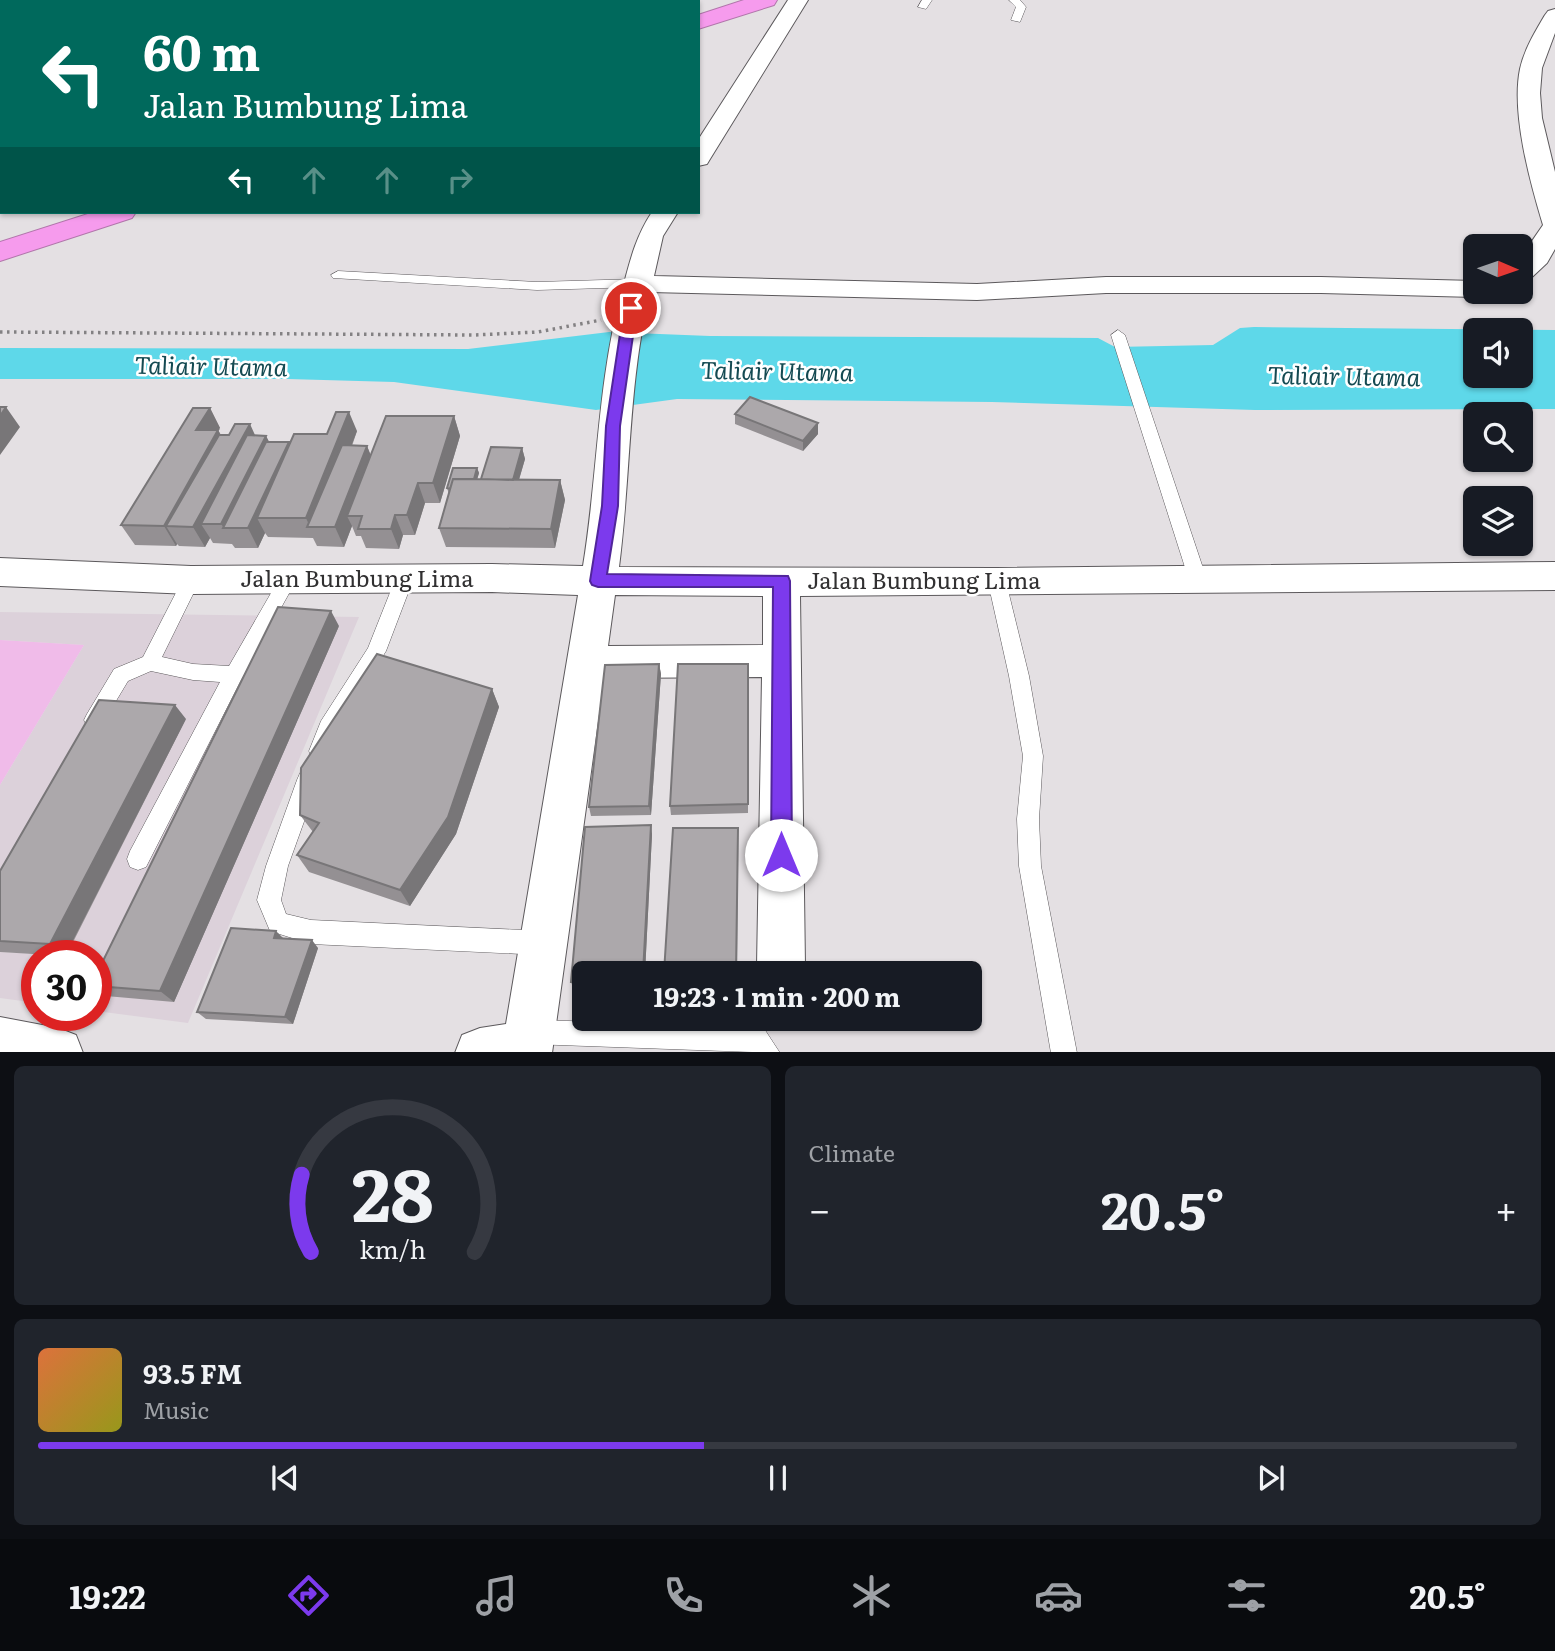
<!DOCTYPE html>
<html lang="en">
<head>
<meta charset="utf-8">
<style>
	:root { --surface:#171b24; --page:#20242c; --text:#f1f3f6; --muted:#9ea1a6; --line:#363941; --accent:#7c3aed }
	body { margin:0; font-family:Literata,serif; background:var(--page); color:var(--text); height:100vh; display:flex; flex-direction:column; font-size:26px; white-space:nowrap }
	* { box-sizing:border-box; margin:0 }
	p { font-size:23px; color:var(--muted) }
	.icon { flex:none; width:38px; height:38px; fill:none; stroke:currentColor; stroke-width:2; stroke-linecap:round; stroke-linejoin:round }
	.map { position:relative; height:1052px; overflow:hidden }
	.drawer { display:flex; flex-direction:column; gap:14px; padding:14px; background:#0d0f14; flex:1 }
	.drawer>* { flex:none }
	.hud { position:absolute; left:0px; top:0px; width:700px; height:214px; box-shadow:0 2px 5px #0004; background:#00695c; color:#fff; overflow:hidden }
	.needle { width:46px; rotate:92deg }
	.tools { position:absolute; left:1463px; top:234px; display:grid; gap:14px }
	.tools a { display:grid; place-items:center; width:70px; height:70px; border-radius:10px; background:var(--surface); box-shadow:0 2px 5px #0004; font-size:35px }
	.speed { position:absolute; left:21px; top:940px; display:flex; gap:14px; font-size:35px; font-weight:700; text-align:center }
	.speed>* { display:grid; place-content:center; width:91px; height:91px; border-radius:50%; background:var(--surface); box-shadow:0 2px 5px #0004; line-height:1 }
	.speed .limit { border:10px solid #d22; background:#fff; color:#111 }
	.pin { position:absolute; display:grid; place-items:center; width:60px; height:60px; color:#fff; margin:-30px; border:4px solid #fff; border-radius:50%; box-shadow:0 2px 7px #0007 }
	.me { position:absolute; width:77px; margin:-38px; rotate:0deg; stroke-linejoin:round; filter:drop-shadow(0 0 5px #0008) }
	.turn { display:flex; align-items:center; gap:24px; height:147px; padding:0 28px; font-size:32px }
	.turn .icon { width:91px; height:91px; stroke-width:2.5 }
	.turn b { display:block; font-size:49px; line-height:60px }
	.lanes { display:flex; align-items:center; height:66px; padding:0 28px; background:#0003; justify-content:center; gap:35px; direction:ltr }
	.lanes .off { opacity:.35 }
	.big { font-size:52px; font-weight:700; line-height:1.1 }
	.drawer .tile { flex:1; display:flex; flex-direction:column; justify-content:center; gap:10px; min-width:0; padding:0 24px; border-radius:10px; background:var(--page) }
	.drawer .dial { align-items:center; gap:0 }
	.dial svg { height:182px; overflow:visible; fill:none; stroke:var(--line); stroke-width:7; stroke-linecap:round; text-anchor:middle }
	.dial text { fill:var(--text); stroke:none }
	.song { display:flex; align-items:center; gap:21px }
	.cover { width:84px; height:84px; border-radius:10px; background:linear-gradient(135deg,hsl(20 70% 55%),hsl(60 70% 35%)) }
	.played { height:7px; border-radius:4px; background:linear-gradient(90deg,var(--accent) 45%,var(--line) 45%) }
	.keys { display:flex; justify-content:space-around; direction:ltr }
	.heat { display:flex; justify-content:space-between; align-items:center; font-size:38px; direction:ltr }
	.drawer .tiles { flex:1; display:grid; gap:14px; grid-template-columns:1fr 1fr }
	.tile:last-child { grid-column:span 2 }
	.trip { position:absolute; left:572px; top:961px; width:410px; height:70px; border-radius:10px; background:var(--surface); box-shadow:0 2px 5px #0004; font-weight:700; line-height:70px; text-align:center }
	.tabs { display:flex; height:112px; justify-content:space-around; align-items:center; background:#090b0e; color:var(--muted) }
	.tabs .icon { width:49px; height:49px }
	.tabs .active { color:var(--accent) }
	.tabs b { font-size:32px; color:var(--text) }
	.map>svg:first-child { display:block }
	.built { fill:#dcd1da }
	.green { fill:#f0bbe9 }
	.water { fill:#5ed8e9; fill-rule:evenodd }
	.lines { fill:none; stroke-linecap:round; stroke-linejoin:round }
	.lane-casing { stroke:#5c595c; stroke-width:1 }
	.street-casing { stroke:#5c595c; stroke-width:2 }
	.highway-casing { stroke:#b176ab; stroke-width:2 }
	.path { stroke:#838183; stroke-width:3.5; stroke-dasharray:2.5 4.5; stroke-linecap:butt }
	.lane { fill:#fff; fill-rule:evenodd }
	.street { fill:#fff; fill-rule:evenodd }
	.highway { fill:#f69bed; fill-rule:evenodd }
	.wall { fill:#949093 }
	.shaded-wall { fill:#787678 }
	.building { fill:#aca8ab; stroke:#787678; stroke-width:2 }
	.route { fill:#7c3aed; stroke:#51269a; stroke-width:2 }
	.labels { text-anchor:middle; stroke-width:5; stroke-linejoin:round; paint-order:stroke }
	.street-label { font-size:23px; fill:#313031; stroke:#fff }
	.water-label { font-size:24px; font-style:italic; fill:#144a52; stroke:#fff }
</style>
</head>
<body>
<div class="map">
<svg width="1555" height="1053" viewBox="0 0 1555 1053">
	<rect width="100%" height="100%" fill="#e4e0e3"/>
	<!-- built -->
	<path class="built" d="M0 612 359 617 188 1023 96 1011V956L66 955 185 720 0 912V785L84 645 0 640Z
		M0 952 59 955 37 956V1003L0 998Z"/>
	<!-- green -->
	<path class="green" d="M0 640 84 645 0 785Z"/>
	<!-- water -->
	<path class="water" d="M1254 327 1555 330V409L1255 410 992 402 677 399 596 410 394 382 288 379H0V348L468 349 609 332 710 336 1098 338 1115 347 1213 345 1240 328ZM1475 331H1521V376H1475Z"/>
	<g class="lines">
		<defs>
			<path id="lane" d="M922 0H932L926 9 918 7Z
				M1009 0H1020L1026 7 1020 22 1011 20 1016 7Z
				M338 271 537 282 638 279 645 283 638 287 537 290 333 278 331 275Z
				M1118 330 1125 335 1207 580 1204 585H1192L1189 580 1111 335Z
				M288 572 294 574 297 579 241 680 146 867 138 870 130 867 127 859 130 851 220 682 193 680 151 671 128 681 101 726 94 729 87 726 84 720 87 714 114 669 143 657 185 575H197L200 580 162 657 193 664 229 666 282 574Z
				M404 573 410 575 413 580 386 651 337 731 326 758 319 760 312 758 309 751 321 721 368 648 395 580 398 575Z
				M997 575 1003 577 1006 582 1029 676 1043 756 1039 819 1041 866 1077 1053H1051L1019 866 1017 819 1023 756 1009 676 988 582 991 577Z
				M308 770 316 773 319 780 288 866 281 900 286 914 311 920 543 931 551 935 555 943 551 951 543 955 311 944 270 931 257 900 266 866 297 780 300 773Z
				M531 1020 756 1026 765 1030 780 1053 531 1044 522 1041 519 1032 522 1023Z"/>
			<path id="street" d="M788 0H808L710 159 707 164 698 166V140Z
				M1555 9V33L1542 68 1540 93 1542 118 1555 172V249L1547 263 1531 278 1521 280V257L1543 225C1530 182 1511 113 1520 69 1524 50 1535 32 1545 15L1548 11Z
				M2 196 4 212 0 213V197Z
				M652 212H678L663 236 654 276 977 284 1106 277H1321L1475 281V292H1487L1475 297 1321 293H1106L977 300 650 292C628 383 631 475 619 567L997 568 1555 562V590L800 596 805 966 802 973H760L757 966 762 677 604 678 552 1053H455L462 1035 480 1028 506 1024 578 595 492 592 191 594 0 586V558L191 566 492 564 583 566C598 475 597 382 622 291 630 261 635 238 652 212ZM615 595 763 596V645L608 646Z
				M0 1017 58 1028 76 1035 83 1053H0Z"/>
			<path id="highway" d="M744 0H777L774 5 698 29V15Z
				M94 212H136L132 218 0 261V242Z"/>
		</defs>
		<!-- lane casing -->
		<use href="#lane" class="lane-casing"/>
		<!-- street casing -->
		<use href="#street" class="street-casing"/>
		<!-- highway casing -->
		<use href="#highway" class="highway-casing"/>
		<!-- path -->
		<path class="path" d="M0 332 474 335 538 332 601 320"/>
		<!-- lane -->
		<use href="#lane" class="lane"/>
		<!-- street -->
		<use href="#street" class="street"/>
		<!-- highway -->
		<use href="#highway" class="highway"/>
	</g>
	<!-- wall -->
	<path class="wall" d="M210 408 220 428 218 430 221 435 266 436 269 442H289L290 445 327 434 357 431 352 446H367L371 456 454 416 460 436 440 503H425L415 535H403L399 549 366 548 361 536H356L352 526 344 547 317 546 313 538 268 537 265 533 258 548H235L232 544 213 543 210 538 205 547 179 546 177 544 176 546 135 545 121 525Z
		M735 414 818 423V434L803 451 735 424Z
		M522 448 525 459 519 480H560L565 500 555 548 446 547 439 528 449 494 447 488 477 468 479 473 477 479H481Z
		M339 626 174 1002 106 996 96 989V975Z
		M659 664 661 674 651 815 591 816 589 807Z
		M748 664V813L671 815 670 806Z
		M492 689 499 707 456 834 410 906 309 872 297 855 313 832 300 815Z
		M186 719 66 956 0 952V871Z
		M652 834 645 973H584V989L574 990 571 982Z
		M284 939 318 948 293 1024 206 1019 197 1012Z"/>
	<!-- shaded-wall -->
	<path class="shaded-wall" d="M6 407 20 427 0 455V416Z
		M210 408 220 428 218 430 229 450 166 526 177 544 176 546 164 526 196 430Z
		M349 412 357 431 320 527H310L306 518Z
		M454 416 460 436 440 503 433 483Z
		M818 423V434L803 451V441Z
		M250 424 259 444 201 524 210 538 205 547 193 527Z
		M266 436 276 455 224 528 221 524Z
		M289 442 298 462 257 518 265 533 258 548 248 528Z
		M367 446 375 466 347 516 352 526 344 547 335 527Z
		M522 448 525 459 514 496 511 486Z
		M477 468 479 473 473 494 471 489Z
		M560 480 565 500 555 548 551 529Z
		M418 483 425 503 415 535 407 515Z
		M395 515 403 535 399 549 391 529Z
		M331 611 339 626 174 1002 160 991Z
		M659 664 661 674 651 815 649 806Z
		M492 689 499 707 456 834 410 906 400 890Z
		M175 705 186 719 65 956 50 944Z
		M651 825 652 834 645 973H643Z
		M738 828 737 973H736Z
		M276 931 284 939 274 938Z
		M312 940 318 948 293 1024 285 1017Z"/>
	<!-- building -->
	<path class="building" d="M750 397 818 423 803 441 735 414Z
		M0 407H6L0 416Z
		M193 408H210L196 430H218L164 526 121 525Z
		M336 412H349L306 518H257L294 434H327Z
		M386 416H454L433 483H418L407 515H395L391 529H358L362 516H347Z
		M235 424H250L193 527 166 526 219 435H229Z
		M247 435 266 436 221 524H201Z
		M266 442H289L248 528H223Z
		M342 445 367 446 335 527H307Z
		M491 447 522 448 513 480 481 479Z
		M453 468H477L474 479H453L450 489 447 488Z
		M453 479 560 480 551 529 439 528Z
		M278 607 331 611 160 991 96 986V975Z
		M377 654 492 689 448 817 400 890 297 855 319 823 300 815 301 768Z
		M659 664 649 806 589 807 605 665Z
		M678 664H748V804L670 806Z
		M99 700 175 705 50 944 0 941V871Z
		M651 825 643 973H584V982H571L585 827Z
		M673 828H738L736 973H664Z
		M231 928 276 931 274 938 312 940 285 1017 197 1012Z"/>
	<!-- route -->
	<path class="route" d="M631 304 637 308 620 426 618 506 607 574 788 576 790 581 792 855 789 862 781 865 774 862 771 855 773 587H598L592 585 590 581 602 506 606 426 624 308Z"/>
	<g class="labels">
		<!-- street labels -->
		<g class="street-label">
			<text x="357" y="587">Jalan Bumbung Lima</text>
			<text x="924" y="589">Jalan Bumbung Lima</text>
		</g>
		<!-- water labels -->
		<g class="water-label">
			<text transform="translate(211 367) rotate(1)" y="8">Taliair Utama</text>
			<text transform="translate(777 372) rotate(1)" y="8">Taliair Utama</text>
			<text transform="translate(1344 377) rotate(1)" y="8">Taliair Utama</text>
		</g>
	</g>
</svg>
<div class="tools">
<a><svg class="needle" viewBox="-14 -14 28 28"><path d="M0-13l5 13h-10z" fill="#e53935"/><path d="M0 13l5-13h-10z" fill="#9ea1a6"/></svg></a>
<a><svg class="icon" aria-label="sound" viewBox="0 0 24 24"><path d="M4 9h4l5-4v14l-5-4H4zM17 9q2 3 0 6"/></svg></a>
<a><svg class="icon" aria-label="search" viewBox="0 0 24 24"><circle cx="10" cy="10" r="6"/><path d="M15 15l6 6"/></svg></a>
<a><svg class="icon" aria-label="layers" viewBox="0 0 24 24"><path d="M12 4l9 5-9 5-9-5zM3 14l9 5 9-5"/></svg></a>
</div>
<div class="speed"><div class="limit">30</div></div>
<div class="pin" style="left:631px;top:308px;background:#d93025"><svg class="icon" aria-label="arrive" viewBox="0 0 24 24"><path d="M6 21V4h12l-3 4 3 4H6"/></svg></div>
<svg class="me" style="left:781px;top:855px" viewBox="-20 -20 40 40"><circle r="19" fill="#fff"/><path d="M0-13L10 11 0 6-10 11z" fill="#7c3aed"/></svg>
<div class="trip">19:23 · 1 min · 200 m</div>
<div class="hud">
<div class="turn"><svg class="icon" aria-label="left" viewBox="0 0 24 24"><path d="M17 20v-9H6M10 6l-5 5 5 5"/></svg><div><b>60 m</b>Jalan Bumbung Lima</div></div>
<div class="lanes"><svg class="icon" aria-label="left" viewBox="0 0 24 24"><path d="M17 20v-9H6M10 6l-5 5 5 5"/></svg><svg class="icon off" aria-label="ahead" viewBox="0 0 24 24"><path d="M12 20V5M6 11l6-6 6 6"/></svg><svg class="icon off" aria-label="ahead" viewBox="0 0 24 24"><path d="M12 20V5M6 11l6-6 6 6"/></svg><svg class="icon off" aria-label="right" viewBox="0 0 24 24"><path d="M7 20v-9h11M14 6l5 5-5 5"/></svg></div>
</div>
</div>
<section class="drawer">
<div class="tiles">
<div class="tile dial"><svg viewBox="0 0 100 80">
<path d="M14 69A42 42 0 1 1 86 69"/>
<path d="M14 69A42 42 0 0 1 10 35" stroke="#7c3aed"/>
<text x="50" y="56" font-size="32" font-weight="700">28</text>
<text x="50" y="72" font-size="11">km/h</text>
</svg></div>
<div class="tile"><p>Climate</p>
<div class="heat"><a>−</a><b class="big">20.5°</b><a>+</a></div>
</div>
<div class="tile">
<div class="song"><i class="cover"></i><div><b>93.5 FM</b><p>Music</p></div></div>
<div class="played"></div>
<div class="keys"><svg class="icon" aria-label="previous" viewBox="0 0 24 24"><path d="M18 5L8 12l10 7zM5 5v14"/></svg><svg class="icon" aria-label="pause" viewBox="0 0 24 24"><path d="M8 5v14M16 5v14"/></svg><svg class="icon" aria-label="next" viewBox="0 0 24 24"><path d="M6 5l10 7-10 7zM19 5v14"/></svg></div>
</div>
</div>
</section>
<nav class="tabs">
<b>19:22</b>
<svg class="icon active" aria-label="directions" viewBox="0 0 24 24"><path d="M12 3l9 9-9 9-9-9zM9 14v-3h6M13 9l2 2-2 2"/></svg>
<svg class="icon" aria-label="music" viewBox="0 0 24 24"><path d="M9 18V5l10-2v13"/><circle cx="6" cy="18" r="3"/><circle cx="16" cy="16" r="3"/></svg>
<svg class="icon" aria-label="phone" viewBox="0 0 24 24"><path d="M5 4h4l2 5-3 2q2 4 5 5l2-3 5 2v4C11 20 4 13 5 4z"/></svg>
<svg class="icon" aria-label="climate" viewBox="0 0 24 24"><path d="M12 3v18M4 7l16 10M4 17L20 7"/></svg>
<svg class="icon" aria-label="car" viewBox="0 0 24 24"><path d="M5 17H2v-5l4-1 3-4h7l3 4 3 1v5h-3M9 17h6M6 11h13"/><circle cx="7" cy="17" r="2"/><circle cx="17" cy="17" r="2"/></svg>
<svg class="icon" aria-label="filters" viewBox="0 0 24 24"><path d="M4 7h16M4 17h16"/><circle cx="9" cy="7" r="2"/><circle cx="15" cy="17" r="2"/></svg>
<b>20.5°</b>
</nav>
</body>
</html>
